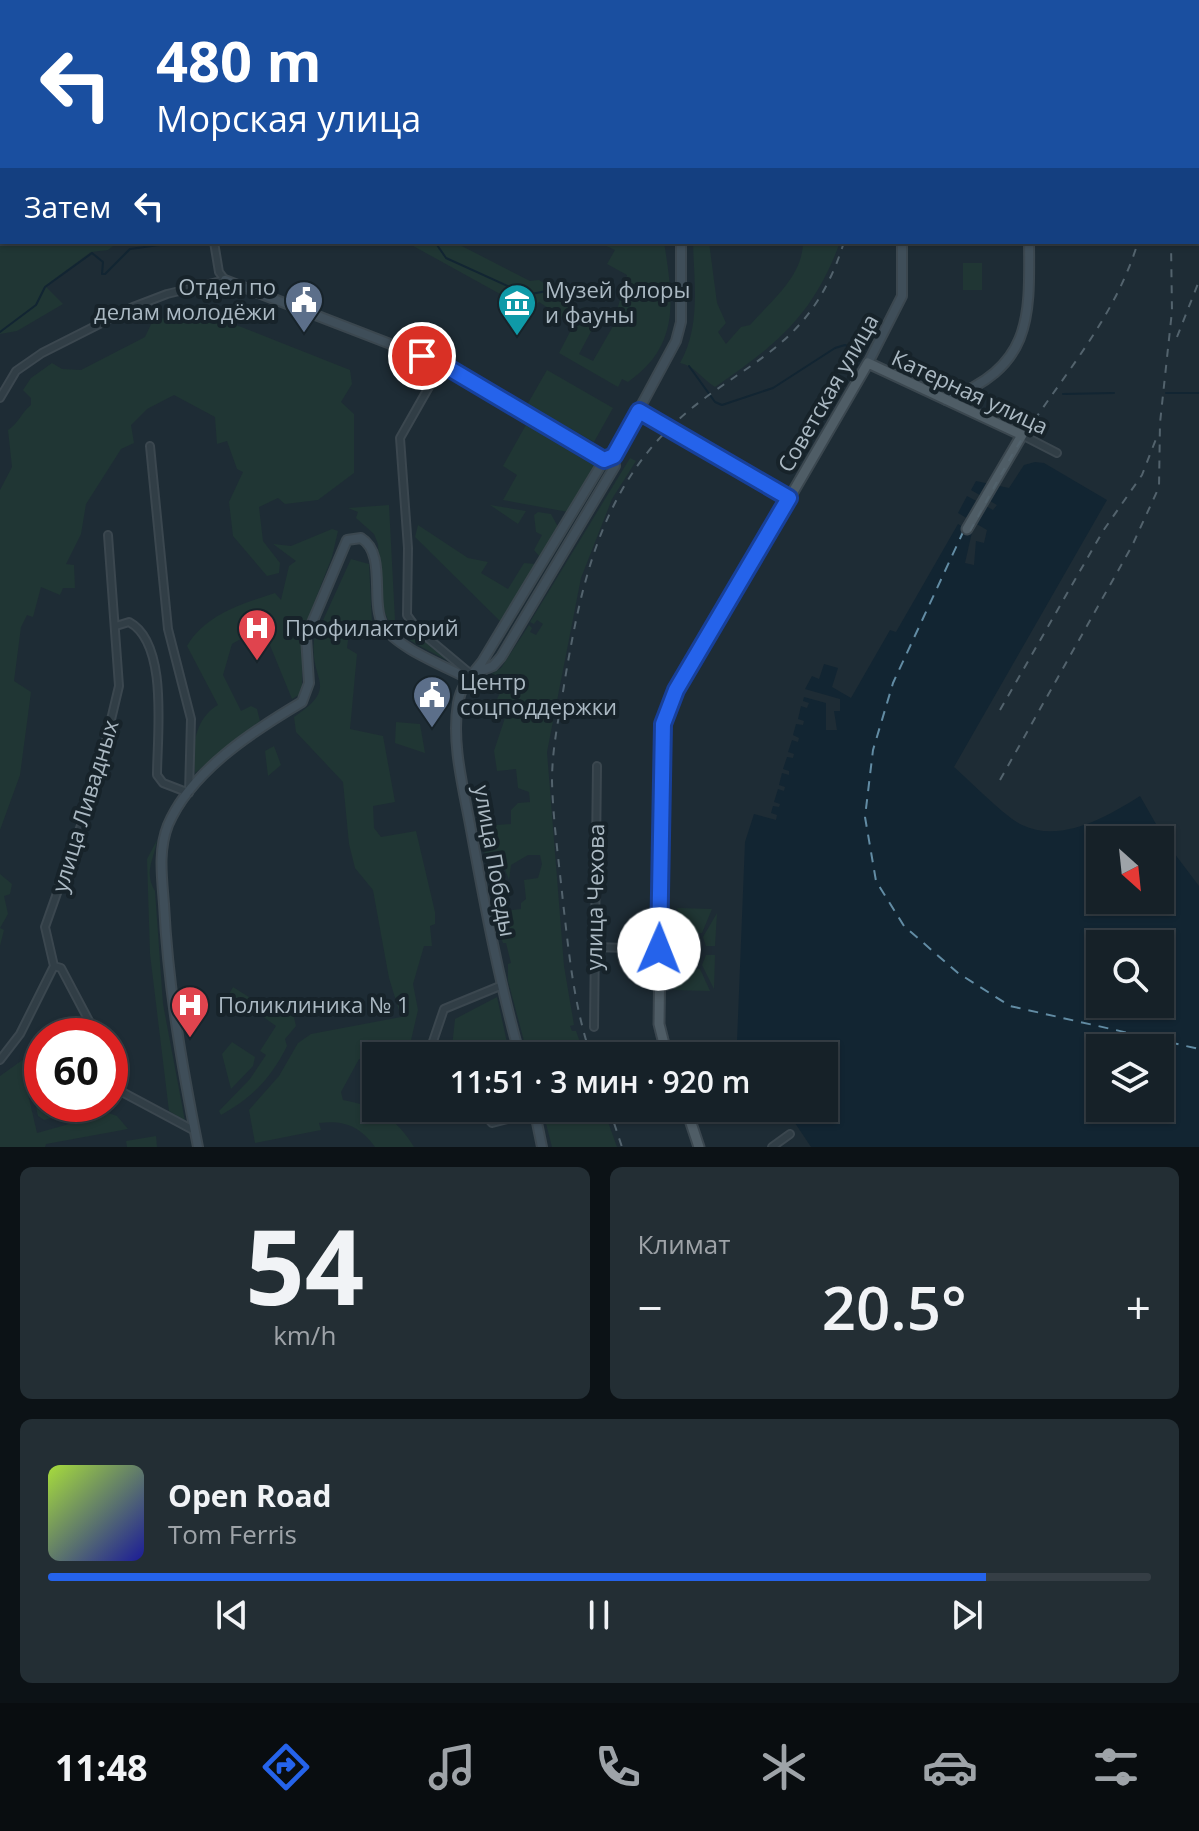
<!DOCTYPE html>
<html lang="ru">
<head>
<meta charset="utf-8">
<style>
	:root { --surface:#162128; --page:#232e34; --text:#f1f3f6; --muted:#9ea3a8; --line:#353e45; --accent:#2563eb }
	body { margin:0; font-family:"Open Sans",sans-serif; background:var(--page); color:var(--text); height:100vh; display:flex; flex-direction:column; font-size:30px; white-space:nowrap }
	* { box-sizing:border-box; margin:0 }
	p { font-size:26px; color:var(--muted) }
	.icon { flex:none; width:44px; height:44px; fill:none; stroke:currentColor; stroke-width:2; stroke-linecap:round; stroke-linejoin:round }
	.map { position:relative; height:1147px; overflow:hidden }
	.details { display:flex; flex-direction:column; gap:20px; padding:20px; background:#0c1216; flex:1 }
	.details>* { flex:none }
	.guide { position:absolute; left:0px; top:0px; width:1200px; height:244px; box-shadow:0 2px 6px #0004,0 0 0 2px var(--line); background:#1a4fa0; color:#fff; overflow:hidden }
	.needle { width:52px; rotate:153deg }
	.tools { position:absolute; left:1086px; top:826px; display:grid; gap:16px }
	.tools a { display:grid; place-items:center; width:88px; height:88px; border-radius:0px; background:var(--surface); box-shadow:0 2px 6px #0004,0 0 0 2px var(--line); font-size:40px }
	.speed { position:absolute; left:24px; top:1018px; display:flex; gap:16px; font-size:40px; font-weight:700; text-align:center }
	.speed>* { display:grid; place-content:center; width:104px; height:104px; border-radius:50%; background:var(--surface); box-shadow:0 2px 6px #0004,0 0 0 2px var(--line); line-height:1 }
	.speed .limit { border:12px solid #d22; background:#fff; color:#111 }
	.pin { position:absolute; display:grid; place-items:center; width:68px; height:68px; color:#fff; margin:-34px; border:4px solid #fff; border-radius:50%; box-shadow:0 2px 8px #0007 }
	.me { position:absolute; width:88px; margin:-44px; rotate:1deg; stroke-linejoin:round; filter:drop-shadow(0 0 6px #0008) }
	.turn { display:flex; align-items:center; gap:28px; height:168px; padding:0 24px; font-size:36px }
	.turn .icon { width:104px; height:104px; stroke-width:2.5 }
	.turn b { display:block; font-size:56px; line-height:68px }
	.then { display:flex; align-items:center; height:76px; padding:0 24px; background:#0003; gap:16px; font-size:30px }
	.big { font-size:60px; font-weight:600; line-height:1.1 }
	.details .card { flex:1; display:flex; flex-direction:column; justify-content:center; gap:12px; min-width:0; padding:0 28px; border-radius:12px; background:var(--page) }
	.details .dial { align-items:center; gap:0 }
	.dial b { font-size:104px; line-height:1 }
	.song { display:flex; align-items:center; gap:24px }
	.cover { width:96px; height:96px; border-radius:12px; background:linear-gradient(135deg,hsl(80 70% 55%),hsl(240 70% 35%)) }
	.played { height:8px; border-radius:4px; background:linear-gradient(90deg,var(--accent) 85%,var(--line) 85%) }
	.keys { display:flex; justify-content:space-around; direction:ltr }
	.heat { display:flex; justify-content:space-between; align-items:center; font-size:44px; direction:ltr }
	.details .tiles { flex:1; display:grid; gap:20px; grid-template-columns:1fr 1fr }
	.card:last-child { grid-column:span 2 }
	.trip { position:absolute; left:362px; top:1042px; width:476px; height:80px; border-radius:0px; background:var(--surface); box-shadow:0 2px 6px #0004,0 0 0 2px var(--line); font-weight:600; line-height:80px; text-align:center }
	.menu { display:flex; height:128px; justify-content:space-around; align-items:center; background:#090d10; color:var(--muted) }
	.menu .icon { width:56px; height:56px }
	.menu .current { color:var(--accent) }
	.menu b { font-size:36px; color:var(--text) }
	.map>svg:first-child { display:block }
	.green { fill:#203634 }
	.water { fill:#122532; fill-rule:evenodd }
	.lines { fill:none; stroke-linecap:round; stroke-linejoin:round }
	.stream { stroke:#122532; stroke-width:2 }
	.ferry { stroke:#628ca4; stroke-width:2; stroke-dasharray:10 8; stroke-linecap:butt }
	.street-casing { stroke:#3b474f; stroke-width:10 }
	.secondary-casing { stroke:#3b474f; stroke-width:12 }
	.primary-casing { stroke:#3b474f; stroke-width:13 }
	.street { stroke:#313e46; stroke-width:6 }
	.secondary { stroke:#3f4e59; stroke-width:8 }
	.primary { stroke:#4f5d66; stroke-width:9 }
	.rail { stroke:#53636d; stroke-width:2; stroke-dasharray:8 8; stroke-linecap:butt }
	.route-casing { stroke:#184099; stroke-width:20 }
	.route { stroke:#2563eb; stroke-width:14 }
	.labels { text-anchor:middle; stroke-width:8; stroke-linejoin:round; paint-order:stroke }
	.poi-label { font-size:22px; fill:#abb9c3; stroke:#17232a; text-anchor:start }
	.street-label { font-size:22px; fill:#abb9c3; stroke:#17232a }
</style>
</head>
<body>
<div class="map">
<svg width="1199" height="1147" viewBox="0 0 1199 1147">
	<rect width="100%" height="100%" fill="#1e2c35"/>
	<!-- green -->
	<path class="green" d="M0 39 2 242H118L108 250 91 252 45 286 63 304 17 331 0 334Z
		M406 242H454L530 281 539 280 576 304 566 320 539 302 529 310Z
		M598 242H664C673 299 681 345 628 382L622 379 618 387 559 353 583 307 593 316 595 324 579 354 593 361 612 328 627 275 607 264 615 250Z
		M693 242H709L717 303 726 323 718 332 726 344 741 327 750 325C771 301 803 276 803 242H840C814 314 777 345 715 387 702 379 695 366 680 363 701 326 694 283 693 242Z
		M963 263H982V290H963Z
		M209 310 226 321 350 370 352 384 341 402 354 414V473L318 500 285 504 278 498 259 507 263 541 280 563 279 573 267 576 233 536 229 502 243 472 237 469 227 441 217 444 215 417 174 395 147 409 131 425 134 443 121 449 86 504 81 534 66 564 74 565 75 588H63L60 595 41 587 33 617 27 615 21 627 14 681 31 692 20 775 0 830V490L12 467 8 430C19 423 21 413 31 405V398L23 390 31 378 52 363 62 369 81 370 145 337 153 320Z
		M547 370 613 408 594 442 527 405Z
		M527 423 597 463 568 512 503 500 517 475 503 466Z
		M630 458 636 461 612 499 581 578 547 752 564 966 574 1025 570 1026 572 1031H576L585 1056H528L508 981V964L511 963 506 943H503L495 919 503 911 521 909V903L526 899 524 880 538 878 542 864 540 855H528L511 865 509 880 499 854 485 856 481 826 511 824V810L518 803 530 802 529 792 518 788 516 769 497 771 494 751 506 715 493 708 504 684 490 675 501 668 529 625 532 628 530 632 536 635 543 624 537 620 534 624 530 622Z
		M389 505 395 620 408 639 417 633 457 660 455 664C377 625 383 629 378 544L374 534 356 518 358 512 348 508Z
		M490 505 526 511 518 524Z
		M538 512 551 514 558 527 540 557 534 550 542 535 536 532 534 515Z
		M418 525 468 558 488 562 481 573 508 589 524 563 536 564 500 621 415 537Z
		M332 529 338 531 332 557 302 634V693L292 699 265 633H251L232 644 223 675 241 711 251 706 257 709 260 721 195 773C191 748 195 718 218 705L187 646C206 614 242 604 275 593L281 600 289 566 296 561 273 544 291 546Z
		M351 559 369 564 372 623 349 633 347 648 357 654 350 729 383 736 395 802 373 806 374 828 381 837 416 831 435 912V924L430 926 432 946H424L413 984 418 1010 409 1049 398 1056 374 1055 375 1061 359 1059 341 1092 343 1100C375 1106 397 1118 414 1147H375C360 1126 344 1120 319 1123L321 1130 255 1143 249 1110 279 1076 298 1043 311 1034 401 1017 389 978 373 890 355 868 349 844 343 782 296 732 294 717C341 685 309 682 314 640Z
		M396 722 420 724 425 753 395 743Z
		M274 746 281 765 268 776 265 751Z
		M157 840C155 857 143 872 155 891L163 1004 185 1121 169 1111 150 954 147 859Z
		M0 874 12 884 10 894 4 896 8 914 0 928 4 930 0 946Z
		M677 908 712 909 702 933H686Z
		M717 913 715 946H706L703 937Z
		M706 955H715L714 989 702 965Z
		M686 968 700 969 710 991 674 990Z
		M233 987 273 1012 292 1009 296 1026 285 1039 287 1046C271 1078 253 1097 221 1115L219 1111 250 1079 266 1055 260 1051 276 1026 244 1003 217 1016Z
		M497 997 510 1056H451L455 1019Z
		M232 1042 255 1057 253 1066 231 1089 222 1054Z
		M42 1046V1062L25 1081 37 1133 108 1113 117 1116 128 1129 46 1144 45 1147H0V1076Z
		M42 1095V1104H93V1107L44 1120 38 1116 35 1102Z
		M542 1108H603L617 1147H552Z
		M156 1136 157 1147H127L126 1141Z"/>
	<!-- water -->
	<path class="water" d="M1035 462 1044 463 1107 500 954 767C971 782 1004 816 1022 825 1061 844 1108 816 1140 796L1168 845 1199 886V1147H811L785 1108H824V1056H747L737 1042 745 842 754 814 776 820 777 815 771 813 773 806 779 807 780 804 774 802 778 789 784 791 785 787 779 785 782 773 789 775V771L783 769 787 757 793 758 794 754 788 752 792 740 798 742 799 738 793 735 796 724 803 725 804 721 798 719 801 706 807 708 809 703 803 701 804 697 826 703V730H837L834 711H840V699L805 689 812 676 819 679 824 664 838 668 832 687 851 698 890 630 896 632 958 524 972 532 965 563 974 565 976 541 984 543 987 530 958 513 967 496 993 510 997 505 971 490 976 481 1009 488 1024 465ZM1100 840H1160V900H1100ZM1100 944H1160V1004H1100ZM1100 1048H1160V1108H1100Z"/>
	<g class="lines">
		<!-- stream -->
		<path class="stream" d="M179 0 180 2
			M435 242 446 258 510 287 531 294 552 290 566 296
			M0 332 36 305 45 287 92 253 103 262 102 274H105L130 249 181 242
			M689 366 715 402 722 405 773 388 835 348 845 345 857 351
			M1166 393H1199
			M1063 394 1114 393"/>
		<!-- ferry -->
		<path class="ferry" d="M964 530 893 683 873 750 865 817 876 881 904 926 958 973 1010 1006 1199 1049"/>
		<defs>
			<path id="street" d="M77 0 81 2
				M442 364 400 438 408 548 407 615 417 629 472 675
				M0 398 16 371 42 353 133 307 167 294 225 280 219 272 214 242
				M1022 435 1057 453
				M116 626 129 622C169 643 157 736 157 775L163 783 189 793 191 719 168 629 150 446
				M594 947 659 949
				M54 966 61 968 97 1036
				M594 1027 597 766
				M428 1056 444 1009 500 986
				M0 1060 20 1034 54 966 45 927 96 783 119 686 108 535
				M110 1078 122 1092 195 1131
				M479 1108 492 1123 535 1112
				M772 1147 790 1134"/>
			<path id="secondary" d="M895 0V2
				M682 2V0
				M928 2H976
				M1026 2 1028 0
				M225 280 442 364 604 460
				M868 363 902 296V242
				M946 400C1031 367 1030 321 1029 242
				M639 411 789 498
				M473 674 493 666 501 657 615 466 614 456 676 341 681 322V242
				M520 1056C499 981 485 906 471 830 464 790 451 744 458 703 461 685 471 676 482 662L604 460 614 456
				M534 1108 542 1147
				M198 1147C182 1066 168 986 164 904 162 878 158 850 168 825 191 771 253 731 302 702L309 683 306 637 347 540 361 538C387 554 370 601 383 625 395 647 445 666 467 678"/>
			<path id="primary" d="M667 1056 659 1024 663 724 668 707 868 363 1022 435 967 529
				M686 1108 699 1147"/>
		</defs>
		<!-- street casing -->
		<use href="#street" class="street-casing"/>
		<!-- secondary casing -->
		<use href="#secondary" class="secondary-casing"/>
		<!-- primary casing -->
		<use href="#primary" class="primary-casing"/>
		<!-- street -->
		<use href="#street" class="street"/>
		<!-- secondary -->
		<use href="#secondary" class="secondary"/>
		<!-- primary -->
		<use href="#primary" class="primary"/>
		<!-- rail -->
		<path class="rail" d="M856 0V2
			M1097 0 1098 2
			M1177 337 1199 281
			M970 531C989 497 1007 461 1029 428 1070 367 1116 314 1138 242
			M1000 710 1103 531 1142 475 1156 439
			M1000 780 1132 546 1159 487 1160 423 1172 311 1171 242
			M591 1056C574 1006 569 954 563 902 559 862 553 821 552 781 552 746 560 713 565 679 580 592 597 508 658 440 730 361 807 362 844 242
			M609 1108 622 1147"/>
	</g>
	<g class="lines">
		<defs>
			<path id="route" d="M422 356 442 364 604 460 614 456 639 411 789 498 676 690 663 724 659 949"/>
		</defs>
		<!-- route casing -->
		<use href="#route" class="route-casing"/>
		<!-- route -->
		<use href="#route" class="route"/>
	</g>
	<!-- icons -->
	<defs>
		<symbol id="civic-pin" viewBox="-11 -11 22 30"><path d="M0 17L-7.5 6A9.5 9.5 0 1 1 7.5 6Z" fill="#5c6f8a" stroke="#17232a"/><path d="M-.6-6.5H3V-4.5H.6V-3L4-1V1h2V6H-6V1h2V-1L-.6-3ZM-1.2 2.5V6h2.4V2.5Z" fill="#fff"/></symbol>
		<symbol id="museum-pin" viewBox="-11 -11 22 30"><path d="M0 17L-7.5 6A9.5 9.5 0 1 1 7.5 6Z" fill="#0f9aa8" stroke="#17232a"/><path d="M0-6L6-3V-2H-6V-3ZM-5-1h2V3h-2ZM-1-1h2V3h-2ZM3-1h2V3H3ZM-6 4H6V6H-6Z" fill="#fff"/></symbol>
		<symbol id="hospital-pin" viewBox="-11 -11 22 30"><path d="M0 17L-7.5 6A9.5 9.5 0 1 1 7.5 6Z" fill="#e0444e" stroke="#17232a"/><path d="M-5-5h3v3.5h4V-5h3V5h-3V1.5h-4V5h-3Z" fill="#fff"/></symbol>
	</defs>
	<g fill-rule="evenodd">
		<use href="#civic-pin" x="282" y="278" width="44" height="60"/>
		<use href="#museum-pin" x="495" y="281" width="44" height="60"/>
		<use href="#hospital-pin" x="235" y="606" width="44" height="60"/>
		<use href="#civic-pin" x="410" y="673" width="44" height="60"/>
		<use href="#hospital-pin" x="168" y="983" width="44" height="60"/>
	</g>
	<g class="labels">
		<!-- poi labels -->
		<g class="poi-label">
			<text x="276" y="295" text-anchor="end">Отдел по<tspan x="276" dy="25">делам молодёжи</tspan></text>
			<text x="545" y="298">Музей флоры<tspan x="545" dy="25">и фауны</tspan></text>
			<text x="285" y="636">Профилакторий</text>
			<text x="460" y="690">Центр<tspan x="460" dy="25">соцподдержки</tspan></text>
			<text x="218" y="1013">Поликлиника № 1</text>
		</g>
		<!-- street labels -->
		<g class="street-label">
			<text transform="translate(970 392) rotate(25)" y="8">Катерная улица</text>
			<text transform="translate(828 393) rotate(-60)" y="8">Советская улица</text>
			<text transform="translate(85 806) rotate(-73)" y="8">улица Ливадных</text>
			<text transform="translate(495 861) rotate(80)" y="8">улица Победы</text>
			<text transform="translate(595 897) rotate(-89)" y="8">улица Чехова</text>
		</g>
	</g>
</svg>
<div class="tools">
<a><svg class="needle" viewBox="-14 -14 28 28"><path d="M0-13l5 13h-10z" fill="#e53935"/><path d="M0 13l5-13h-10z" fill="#9ea3a8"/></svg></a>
<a><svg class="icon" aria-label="search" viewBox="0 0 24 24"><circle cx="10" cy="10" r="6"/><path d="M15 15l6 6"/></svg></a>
<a><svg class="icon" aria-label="layers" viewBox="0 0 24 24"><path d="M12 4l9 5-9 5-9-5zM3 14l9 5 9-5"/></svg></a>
</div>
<div class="speed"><div class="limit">60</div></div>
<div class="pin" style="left:422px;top:356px;background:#d93025"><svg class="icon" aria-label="arrive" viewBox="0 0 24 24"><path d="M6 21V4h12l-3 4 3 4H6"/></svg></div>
<svg class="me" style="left:659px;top:949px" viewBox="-20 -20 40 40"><circle r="19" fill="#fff"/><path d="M0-13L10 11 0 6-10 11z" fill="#2563eb"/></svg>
<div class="trip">11:51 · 3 мин · 920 m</div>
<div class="guide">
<div class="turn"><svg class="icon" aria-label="left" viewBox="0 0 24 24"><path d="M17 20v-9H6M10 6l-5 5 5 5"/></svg><div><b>480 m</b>Морская улица</div></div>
<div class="then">Затем<svg class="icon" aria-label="left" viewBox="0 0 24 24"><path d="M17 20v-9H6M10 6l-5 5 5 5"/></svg></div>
</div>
</div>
<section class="details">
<div class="tiles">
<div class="card dial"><b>54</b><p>km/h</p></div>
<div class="card"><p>Климат</p>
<div class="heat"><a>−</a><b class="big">20.5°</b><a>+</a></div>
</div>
<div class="card">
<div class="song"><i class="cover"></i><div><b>Open Road</b><p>Tom Ferris</p></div></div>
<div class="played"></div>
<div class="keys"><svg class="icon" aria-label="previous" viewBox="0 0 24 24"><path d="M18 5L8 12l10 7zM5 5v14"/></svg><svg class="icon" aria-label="pause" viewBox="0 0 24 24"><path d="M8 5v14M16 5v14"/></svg><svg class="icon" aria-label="next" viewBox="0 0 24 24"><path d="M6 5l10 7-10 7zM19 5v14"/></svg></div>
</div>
</div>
</section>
<nav class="menu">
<b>11:48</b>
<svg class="icon current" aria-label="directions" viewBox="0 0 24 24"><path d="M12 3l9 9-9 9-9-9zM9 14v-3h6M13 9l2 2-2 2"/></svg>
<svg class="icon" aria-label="music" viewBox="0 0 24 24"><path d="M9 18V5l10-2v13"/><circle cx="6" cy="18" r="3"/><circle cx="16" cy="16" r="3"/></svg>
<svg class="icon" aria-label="phone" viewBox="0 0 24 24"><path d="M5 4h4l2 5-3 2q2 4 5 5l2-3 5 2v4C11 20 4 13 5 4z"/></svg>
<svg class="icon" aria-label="climate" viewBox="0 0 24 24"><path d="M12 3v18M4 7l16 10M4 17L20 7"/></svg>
<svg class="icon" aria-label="car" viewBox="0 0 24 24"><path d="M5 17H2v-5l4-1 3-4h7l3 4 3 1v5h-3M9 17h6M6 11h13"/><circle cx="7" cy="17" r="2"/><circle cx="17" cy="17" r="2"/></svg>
<svg class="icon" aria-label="filters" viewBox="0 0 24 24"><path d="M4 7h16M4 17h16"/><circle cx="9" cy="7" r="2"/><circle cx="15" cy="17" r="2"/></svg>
</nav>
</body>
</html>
